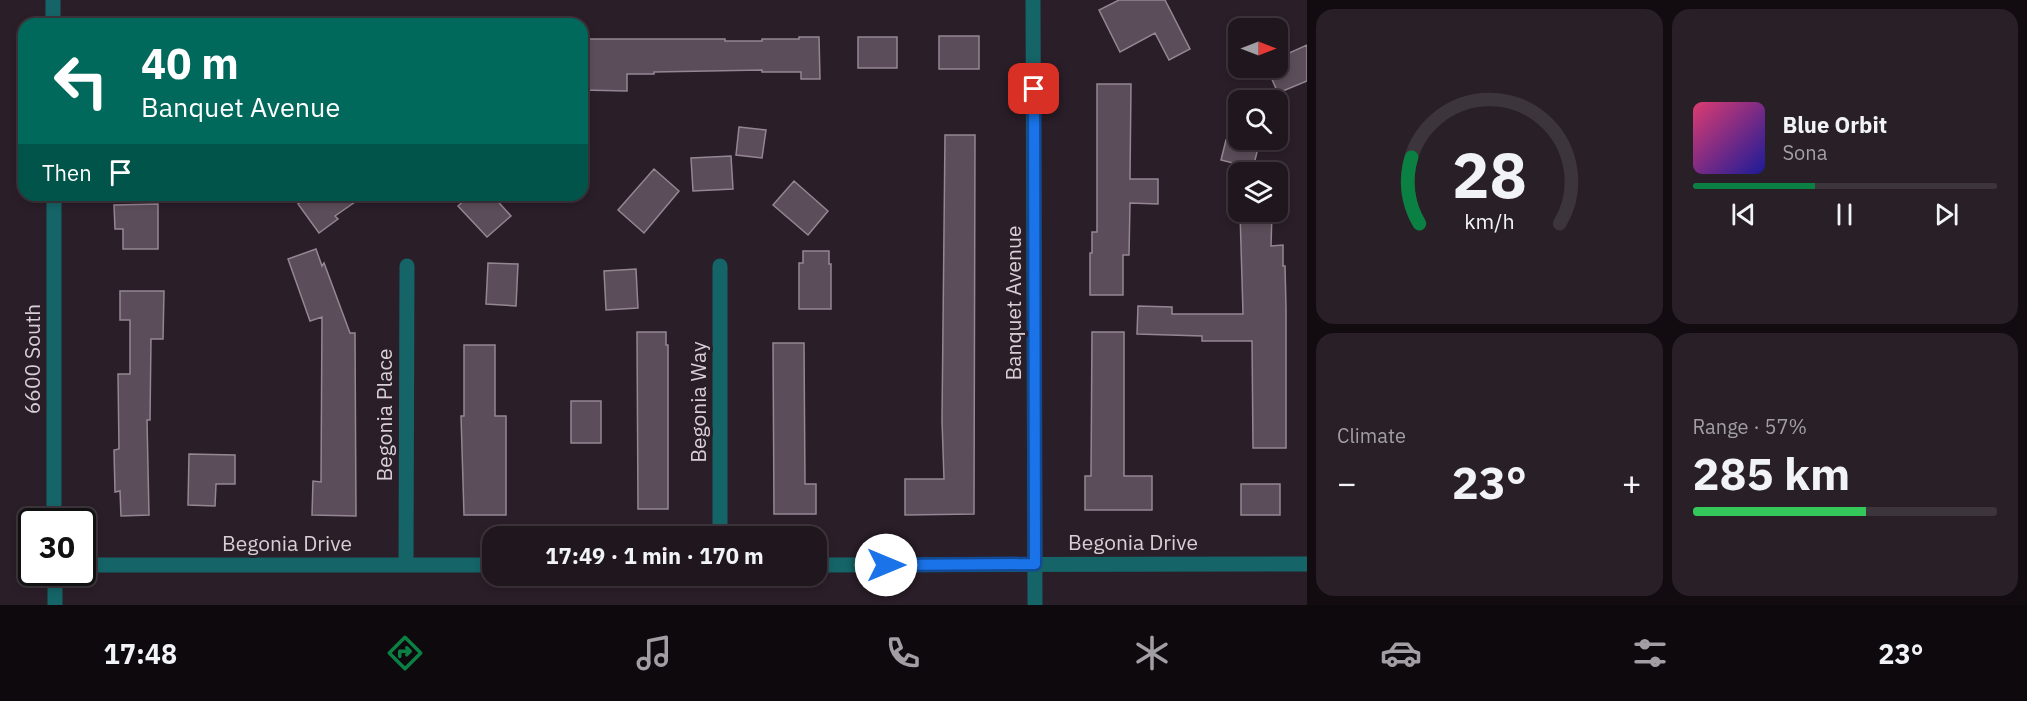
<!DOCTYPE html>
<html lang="en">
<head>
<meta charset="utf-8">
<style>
	:root { --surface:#20161e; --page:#281f27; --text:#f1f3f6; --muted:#a29fa4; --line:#3d353c; --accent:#0b8043 }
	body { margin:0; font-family:"IBM Plex Sans",sans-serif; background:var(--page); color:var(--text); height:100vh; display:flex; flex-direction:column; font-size:22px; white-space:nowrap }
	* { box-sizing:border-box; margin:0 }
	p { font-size:20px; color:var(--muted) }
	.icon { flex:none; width:33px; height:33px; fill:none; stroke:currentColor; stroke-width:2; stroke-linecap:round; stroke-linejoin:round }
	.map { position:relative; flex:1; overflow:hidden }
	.details { display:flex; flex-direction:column; gap:9px; padding:9px; background:#120c10; width:720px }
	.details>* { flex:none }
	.banner { position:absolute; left:18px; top:18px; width:570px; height:183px; border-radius:18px; box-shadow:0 3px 9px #0003,0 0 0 2px var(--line); background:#00695c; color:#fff; overflow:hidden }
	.needle { width:39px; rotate:90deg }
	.controls { position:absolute; left:1228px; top:18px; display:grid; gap:12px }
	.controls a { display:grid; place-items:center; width:60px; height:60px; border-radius:12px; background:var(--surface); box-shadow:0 3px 9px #0003,0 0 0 2px var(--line); font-size:30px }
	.speed { position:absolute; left:18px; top:508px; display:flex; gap:12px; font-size:30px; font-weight:700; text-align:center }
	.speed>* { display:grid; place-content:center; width:78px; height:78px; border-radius:50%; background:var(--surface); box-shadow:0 3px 9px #0003,0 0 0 2px var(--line); line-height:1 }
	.speed .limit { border:3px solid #111; border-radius:9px; background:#fff; color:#111 }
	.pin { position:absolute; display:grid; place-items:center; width:51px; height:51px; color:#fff; margin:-26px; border-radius:12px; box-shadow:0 3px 9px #0006 }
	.me { position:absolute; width:66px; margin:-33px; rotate:90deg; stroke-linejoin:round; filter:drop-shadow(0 0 4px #0008) }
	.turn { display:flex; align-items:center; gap:21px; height:126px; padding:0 24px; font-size:27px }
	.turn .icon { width:78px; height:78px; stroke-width:2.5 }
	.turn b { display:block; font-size:42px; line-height:51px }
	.then { display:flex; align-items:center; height:57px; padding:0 24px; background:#0003; gap:12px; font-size:22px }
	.big { font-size:45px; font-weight:800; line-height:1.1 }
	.details .card { flex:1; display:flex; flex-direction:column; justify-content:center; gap:9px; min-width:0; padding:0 21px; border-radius:18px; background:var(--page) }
	.details .dial { align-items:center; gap:0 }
	.dial svg { height:156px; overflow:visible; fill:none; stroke:var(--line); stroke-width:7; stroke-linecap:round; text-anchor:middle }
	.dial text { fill:var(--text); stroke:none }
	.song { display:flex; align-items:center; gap:18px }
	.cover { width:72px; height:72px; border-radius:9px; background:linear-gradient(135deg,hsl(340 70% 55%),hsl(240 70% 35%)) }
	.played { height:6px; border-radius:3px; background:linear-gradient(90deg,var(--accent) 40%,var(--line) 40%) }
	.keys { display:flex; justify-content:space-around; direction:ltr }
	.heat { display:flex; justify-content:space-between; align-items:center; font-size:33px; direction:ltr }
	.charge { height:9px; border-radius:4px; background:linear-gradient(90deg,#34c759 57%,var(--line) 0) }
	.details .tiles { flex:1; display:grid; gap:9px; grid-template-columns:repeat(2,1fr) }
	.trip { position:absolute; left:482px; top:526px; width:345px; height:60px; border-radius:18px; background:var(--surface); box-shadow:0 3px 9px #0003,0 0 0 2px var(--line); font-weight:800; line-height:60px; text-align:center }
	.menu { display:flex; height:96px; justify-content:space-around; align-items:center; background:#0d090c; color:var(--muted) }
	.menu .icon { width:42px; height:42px }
	.menu .current { color:var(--accent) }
	.menu b { font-size:27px; color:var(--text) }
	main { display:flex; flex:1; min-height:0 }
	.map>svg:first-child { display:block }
	.building { fill:#5b4d59; stroke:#958693; stroke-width:1.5 }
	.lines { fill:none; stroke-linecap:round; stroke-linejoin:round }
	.minor { stroke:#156467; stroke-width:15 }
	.route-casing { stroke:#114b97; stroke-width:15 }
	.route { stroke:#1a73e8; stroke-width:10 }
	.labels { text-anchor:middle; stroke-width:6; stroke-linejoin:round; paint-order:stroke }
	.street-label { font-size:21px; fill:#d7cfd5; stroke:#2a1e28 }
</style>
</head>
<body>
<main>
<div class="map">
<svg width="1307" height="605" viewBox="0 0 1307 605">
	<rect width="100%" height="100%" fill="#2a1e28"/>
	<!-- building -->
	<path class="building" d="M1119 0H1165L1190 49 1169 60 1155 33 1120 52 1099 10Z
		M939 36H979V69H939Z
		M799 37H819L820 79H801V72H762V70L654 72V74H627V91L582 90V39H725V41H762V39H799Z
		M858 37H897V68H858Z
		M1307 45V81L1278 93 1267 68H1278V58Z
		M1097 84H1131L1130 179H1158V204L1130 203 1129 255H1123V295H1090V253H1092V232H1097Z
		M739 127 766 130 762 158 736 155Z
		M945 135H975L974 514 905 515V479H944L942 421Z
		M1226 140H1260L1253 168 1221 160Z
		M731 156 733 189 693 191 691 158Z
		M654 169 679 191 644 233 618 210Z
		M794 181 828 211 808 235 773 205Z
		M310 195H365L335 216 338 219 319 233 298 204Z
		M470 195H492L511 216 487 237 458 206Z
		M158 204V249H123V229H115L114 205Z
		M1240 212H1272L1271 246 1283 245V266H1285L1286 308V448H1253L1252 341H1202V336L1137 334 1138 306 1172 307V314H1243Z
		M316 249 322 266 324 263 350 333H355L356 516 312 515 313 481 321 482 322 317 310 321 288 259Z
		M803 251H829V264H831V309H799V263H803Z
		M488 263 518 264 516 306 486 304Z
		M636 269 638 308 606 310 604 271Z
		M120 291H164L163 339H151L150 420H147L149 515 121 516 120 491 115 492 114 450 119 449 118 374H130V320H120Z
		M637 332H666V345H668V509H638Z
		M1092 332H1124V476H1152V510H1085V476H1091Z
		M773 343H804L805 484H816V514H774Z
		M464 345H495V416H506V515H464L461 416H464Z
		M571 401H601V443H571Z
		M189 454 235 455V484H216L215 506 188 505Z
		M1241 484H1280V515H1241Z"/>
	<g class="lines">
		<!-- minor -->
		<path class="minor" d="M53 0V24
			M1033 0 1035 605
			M54 195V522
			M720 537V266
			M82 565H492
			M406 565 407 266
			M816 565 1307 564
			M55 573V605"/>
	</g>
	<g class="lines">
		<defs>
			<path id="route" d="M886 565 1035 564 1034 89"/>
		</defs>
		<!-- route casing -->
		<use href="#route" class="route-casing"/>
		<!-- route -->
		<use href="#route" class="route"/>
	</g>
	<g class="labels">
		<!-- street labels -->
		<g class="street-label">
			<text transform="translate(1014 303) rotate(-90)" y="7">Banquet Avenue</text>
			<text transform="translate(33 359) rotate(-90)" y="7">6600 South</text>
			<text transform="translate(699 402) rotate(-90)" y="7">Begonia Way</text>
			<text transform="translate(385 415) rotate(-90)" y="7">Begonia Place</text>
			<text x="1133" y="550">Begonia Drive</text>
			<text x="287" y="551">Begonia Drive</text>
		</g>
	</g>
</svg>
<div class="controls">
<a><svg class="needle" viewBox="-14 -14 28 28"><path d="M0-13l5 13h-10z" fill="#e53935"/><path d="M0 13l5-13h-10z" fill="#a29fa4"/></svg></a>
<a><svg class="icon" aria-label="search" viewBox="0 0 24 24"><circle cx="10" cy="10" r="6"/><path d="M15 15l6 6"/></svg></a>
<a><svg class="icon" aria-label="layers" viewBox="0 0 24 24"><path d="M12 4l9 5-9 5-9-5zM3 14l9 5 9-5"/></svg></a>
</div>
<div class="speed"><div class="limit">30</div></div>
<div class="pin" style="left:1034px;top:89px;background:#d93025"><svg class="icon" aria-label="arrive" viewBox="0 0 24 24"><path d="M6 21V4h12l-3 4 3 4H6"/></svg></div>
<svg class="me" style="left:886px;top:565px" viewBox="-20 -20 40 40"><circle r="19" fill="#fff"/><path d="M0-13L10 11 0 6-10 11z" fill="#1a73e8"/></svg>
<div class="trip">17:49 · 1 min · 170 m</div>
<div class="banner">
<div class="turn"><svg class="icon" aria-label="left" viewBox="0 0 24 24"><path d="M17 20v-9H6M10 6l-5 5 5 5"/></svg><div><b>40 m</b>Banquet Avenue</div></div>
<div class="then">Then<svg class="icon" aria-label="arrive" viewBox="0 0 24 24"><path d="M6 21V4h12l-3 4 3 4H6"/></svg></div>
</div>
</div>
<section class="details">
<div class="tiles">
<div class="card dial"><svg viewBox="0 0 100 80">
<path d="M14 69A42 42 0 1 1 86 69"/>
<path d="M14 69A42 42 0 0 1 10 35" stroke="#0b8043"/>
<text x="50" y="56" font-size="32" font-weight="700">28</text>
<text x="50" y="72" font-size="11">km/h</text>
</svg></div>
<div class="card">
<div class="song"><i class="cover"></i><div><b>Blue Orbit</b><p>Sona</p></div></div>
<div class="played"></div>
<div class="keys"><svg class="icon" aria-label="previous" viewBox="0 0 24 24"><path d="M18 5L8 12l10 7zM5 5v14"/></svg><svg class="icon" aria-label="pause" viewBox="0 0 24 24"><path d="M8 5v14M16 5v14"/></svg><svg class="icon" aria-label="next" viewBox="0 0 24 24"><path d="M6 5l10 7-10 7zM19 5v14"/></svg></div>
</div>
<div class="card"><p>Climate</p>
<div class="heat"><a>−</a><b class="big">23°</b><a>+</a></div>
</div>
<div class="card"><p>Range · 57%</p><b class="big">285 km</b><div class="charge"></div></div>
</div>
</section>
</main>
<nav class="menu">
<b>17:48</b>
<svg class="icon current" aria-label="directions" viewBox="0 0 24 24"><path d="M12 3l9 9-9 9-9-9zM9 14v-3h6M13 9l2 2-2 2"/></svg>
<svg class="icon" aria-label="music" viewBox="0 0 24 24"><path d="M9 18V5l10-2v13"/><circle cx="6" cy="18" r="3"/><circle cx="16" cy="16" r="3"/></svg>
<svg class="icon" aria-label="phone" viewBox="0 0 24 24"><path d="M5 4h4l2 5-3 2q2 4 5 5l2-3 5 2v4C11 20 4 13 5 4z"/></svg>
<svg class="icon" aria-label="climate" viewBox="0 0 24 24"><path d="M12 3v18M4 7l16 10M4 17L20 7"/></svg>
<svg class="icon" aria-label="car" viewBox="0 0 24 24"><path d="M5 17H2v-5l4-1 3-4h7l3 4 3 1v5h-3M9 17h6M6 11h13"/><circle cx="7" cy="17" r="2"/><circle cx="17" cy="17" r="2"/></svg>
<svg class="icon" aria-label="filters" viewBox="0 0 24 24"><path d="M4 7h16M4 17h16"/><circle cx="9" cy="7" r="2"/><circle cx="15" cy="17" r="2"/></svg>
<b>23°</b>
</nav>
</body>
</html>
